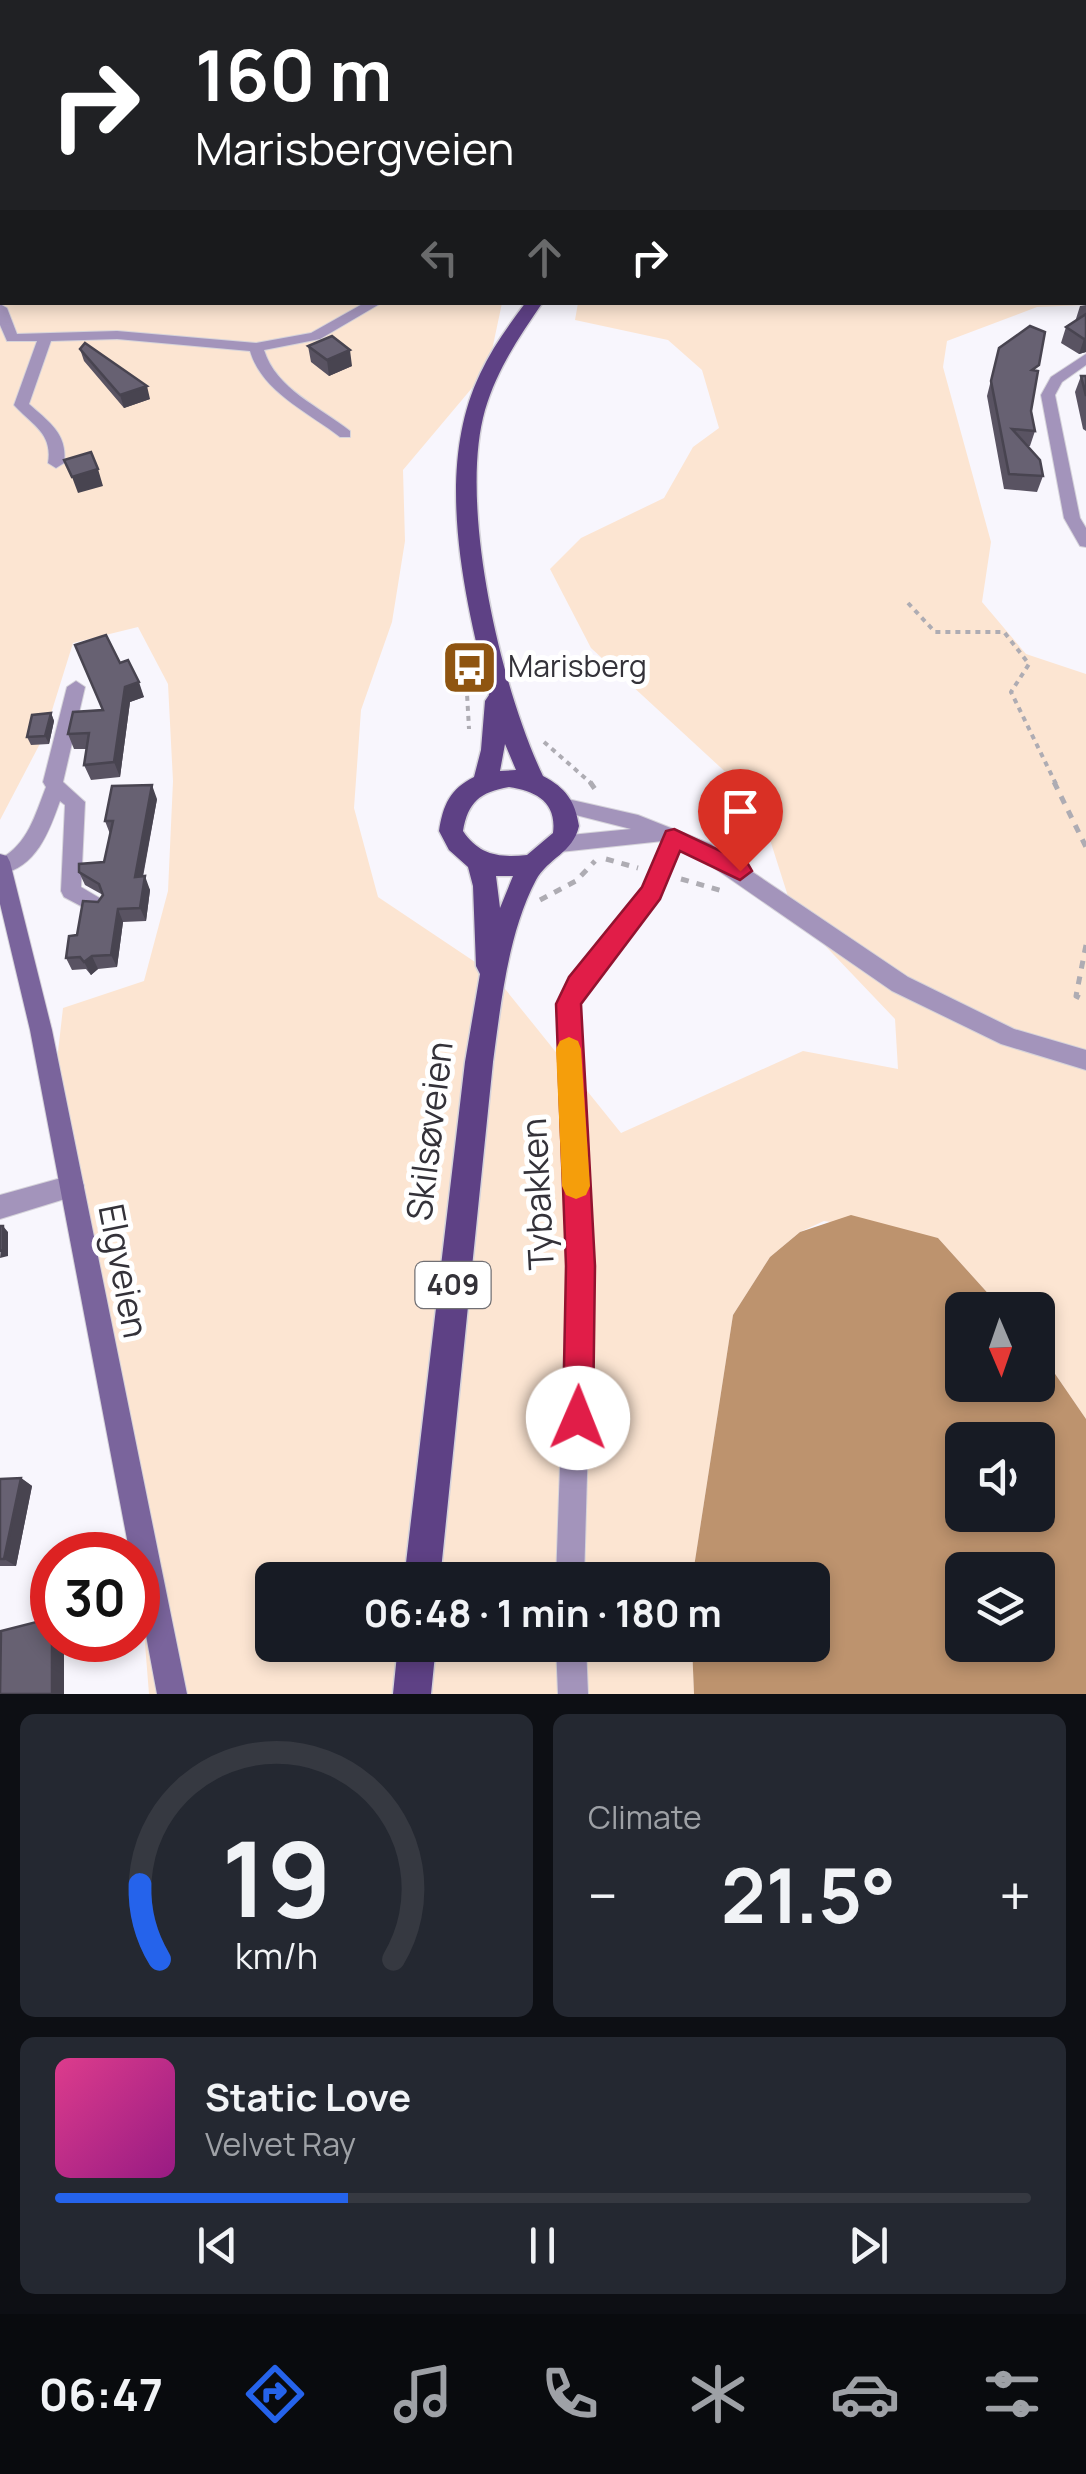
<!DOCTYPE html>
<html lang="en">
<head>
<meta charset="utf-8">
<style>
	:root { --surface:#171b24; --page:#242831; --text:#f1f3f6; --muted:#9ea1a6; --line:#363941; --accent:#2563eb }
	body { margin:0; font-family:Manrope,sans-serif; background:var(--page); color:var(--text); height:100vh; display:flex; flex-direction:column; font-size:38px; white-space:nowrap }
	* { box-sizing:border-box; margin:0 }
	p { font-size:32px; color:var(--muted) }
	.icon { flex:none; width:55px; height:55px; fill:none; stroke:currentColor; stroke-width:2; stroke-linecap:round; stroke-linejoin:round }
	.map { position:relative; height:1694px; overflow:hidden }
	.sheet { display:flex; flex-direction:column; gap:20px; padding:20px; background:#0d0f14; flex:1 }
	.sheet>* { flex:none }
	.hud { position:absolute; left:0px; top:0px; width:1088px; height:305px; box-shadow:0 5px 15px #0003; background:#202124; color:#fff; overflow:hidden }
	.needle { width:65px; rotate:178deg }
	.fabs { position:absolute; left:945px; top:1292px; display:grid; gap:20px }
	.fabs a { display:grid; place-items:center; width:110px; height:110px; border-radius:15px; background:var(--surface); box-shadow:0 5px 15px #0003; font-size:50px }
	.speed { position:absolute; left:30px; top:1532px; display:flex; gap:20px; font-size:50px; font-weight:700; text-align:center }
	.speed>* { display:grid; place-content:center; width:130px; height:130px; border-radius:50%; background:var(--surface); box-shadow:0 5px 15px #0003; line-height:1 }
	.speed .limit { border:15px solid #d22; background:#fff; color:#111 }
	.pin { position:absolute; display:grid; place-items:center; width:85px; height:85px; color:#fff; margin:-102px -42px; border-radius:50% 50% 50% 0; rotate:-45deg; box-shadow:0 0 10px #0007 }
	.pin .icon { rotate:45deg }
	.me { position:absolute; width:110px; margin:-55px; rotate:1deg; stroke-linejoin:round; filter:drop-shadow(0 0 8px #0008) }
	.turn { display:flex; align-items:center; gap:35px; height:210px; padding:0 30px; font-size:45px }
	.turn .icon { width:130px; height:130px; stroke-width:2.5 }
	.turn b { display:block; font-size:70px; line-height:85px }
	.lanes { display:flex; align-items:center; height:95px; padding:0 30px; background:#0003; justify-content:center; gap:50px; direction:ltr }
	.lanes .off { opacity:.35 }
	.big { font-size:75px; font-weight:700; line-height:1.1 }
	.sheet .widget { flex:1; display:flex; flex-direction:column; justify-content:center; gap:15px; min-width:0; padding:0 35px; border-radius:15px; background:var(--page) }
	.sheet .dial { align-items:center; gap:0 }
	.dial svg { height:260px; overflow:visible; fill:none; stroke:var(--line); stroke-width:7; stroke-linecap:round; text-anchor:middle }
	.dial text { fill:var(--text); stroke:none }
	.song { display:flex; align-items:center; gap:30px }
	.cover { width:120px; height:120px; border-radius:15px; background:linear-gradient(135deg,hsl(330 70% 55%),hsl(310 70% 35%)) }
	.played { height:10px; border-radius:5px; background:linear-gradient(90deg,var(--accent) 30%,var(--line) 30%) }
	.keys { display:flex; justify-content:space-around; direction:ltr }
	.heat { display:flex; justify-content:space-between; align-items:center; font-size:55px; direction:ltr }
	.sheet .tiles { flex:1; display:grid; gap:20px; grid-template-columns:1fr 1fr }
	.widget:last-child { grid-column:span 2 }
	.trip { position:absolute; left:255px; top:1562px; width:575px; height:100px; border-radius:15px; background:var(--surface); box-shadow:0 5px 15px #0003; font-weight:700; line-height:100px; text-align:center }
	.tab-bar { display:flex; height:160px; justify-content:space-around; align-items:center; background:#090b0e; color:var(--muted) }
	.tab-bar .icon { width:70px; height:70px }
	.tab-bar .selected { color:var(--accent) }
	.tab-bar b { font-size:45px; color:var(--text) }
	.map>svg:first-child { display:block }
	.green { fill:#fce5d2 }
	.water { fill:#bd936e; fill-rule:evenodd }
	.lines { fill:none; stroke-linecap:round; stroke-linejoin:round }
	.service-casing { stroke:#d5d3da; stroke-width:2 }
	.minor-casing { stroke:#d5d3da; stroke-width:2 }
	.secondary-casing { stroke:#d5d3da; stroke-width:2 }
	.primary-casing { stroke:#d5d3da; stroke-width:3 }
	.path-far1 { stroke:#aeacb3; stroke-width:4; stroke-dasharray:5 5; stroke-linecap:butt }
	.path { stroke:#aeacb3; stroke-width:5; stroke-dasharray:8 8; stroke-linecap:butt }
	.service { fill:#a394bb; fill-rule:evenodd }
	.minor { fill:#a394bb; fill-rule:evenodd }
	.secondary { fill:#7a649c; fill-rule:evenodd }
	.primary { fill:#5e4185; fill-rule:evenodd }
	.wall { fill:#595362 }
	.shaded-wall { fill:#484450 }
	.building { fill:#676172; stroke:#484450; stroke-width:2.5 }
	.route { fill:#e11d48; stroke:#92132f; stroke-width:2.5 }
	.slow { fill:#f59e0b }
	.labels { text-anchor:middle; stroke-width:10; stroke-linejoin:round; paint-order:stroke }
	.shield { fill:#fff; stroke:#717074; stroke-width:2.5 }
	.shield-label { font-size:28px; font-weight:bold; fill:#343239 }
	.poi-label { font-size:30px; fill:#343239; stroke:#fff; text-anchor:start }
	.near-street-label { font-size:35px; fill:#343239; stroke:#fff }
</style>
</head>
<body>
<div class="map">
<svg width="1086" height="1694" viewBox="0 0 1086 1694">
	<rect width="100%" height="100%" fill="#f8f6fd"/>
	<!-- green -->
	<path class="green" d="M0 0 680 2H2V302L502 303 488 369 403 470 405 541 392 622 361 710 354 808 378 897 493 974 621 1133 803 1051 898 1069 895 1019 793 912 758 802 591 648 550 569 581 538 664 498 693 447 719 428 702 370 668 340 575 320 578 303 1085 302 1086 112V305L1037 307 947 341 943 367 991 542 982 602 1026 654 1086 674V1419L1038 1349V1310H1003L938 1238 824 1221 800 1232 770 1257 733 1315 692 1580H272V1645H692L694 1694H149L138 1555 50 1122 63 1008 144 981 168 891 173 781 168 684 138 627 73 643 44 736 0 820Z"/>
	<!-- water -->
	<path class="water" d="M851 1215 938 1238 1003 1310H962V1385H1038V1349L1086 1419V1694H694L692 1645H812V1580H692L733 1315 770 1257 800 1232ZM962 1440H1038V1515H962ZM962 1570H1038V1645H962Z"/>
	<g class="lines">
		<defs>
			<path id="service" d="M1085 90H1086V94H1085Z"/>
			<path id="minor" d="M764 0H774V2H764Z
				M1027 0H1039L1041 2H1029Z
				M1085 37H1086V45H1085Z
				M0 94H2V100H0Z
				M2 236V244L0 245V237Z
				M2 284V292L0 293V285Z
				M366 302H383L320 339 264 350C276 389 320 407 350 431V437H340C308 412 262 392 250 351L117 339 51 341 29 404C49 422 68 434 64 463L56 468 48 463C53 433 32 425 14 405L37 341H7L0 325V304L7 308 17 334 117 331 256 343 311 333Z
				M1086 354V365L1062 382 1055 395 1080 518 1086 528V547L1080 546 1064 518 1041 395 1051 377Z
				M76 681 85 687 63 782 85 802 81 887 103 900 106 906 103 912 96 914 64 897 61 891 65 805 60 801C49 832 36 868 0 874V859C28 844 35 815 46 787L43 782 67 687Z
				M563 798 638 815 711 844 908 977 1014 1029 1086 1050V1070L1001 1044 892 991 697 856 680 849 659 898 586 991 579 1004 593 1266 584 1580H556L567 1266 557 1004 570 977 644 888 663 841 560 852 553 850 550 844 553 838 560 836 631 829 556 810 553 805Z
				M72 1175 81 1178 84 1186 81 1194 0 1219V1195Z
				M556 1645H586L588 1694H558Z"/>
			<path id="secondary" d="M664 0H679L681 2H667Z
				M0 854 7 856 10 862 52 1030 187 1694H157L138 1593V1555H130L30 1030 0 904Z"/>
			<path id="primary" d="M1085 29H1086V37H1085Z
				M526 302H543C519 337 497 369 485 410 458 505 501 688 543 776 566 788 575 801 579 826 573 853 548 858 536 880 508 933 501 1003 493 1062L440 1580H404L465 1062 480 974 476 966 473 886 468 867 449 850 439 831C443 805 450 789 474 777L481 750 485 701 489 695C464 596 434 470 480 374 492 348 509 325 526 302ZM505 744 516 770 500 771ZM509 787C536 791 557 802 553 833L527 855C499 858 479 855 463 831 468 802 480 792 509 787ZM496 876H513L500 908Z
				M398 1645H436L431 1694H393Z"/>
		</defs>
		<!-- service casing -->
		<use href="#service" class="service-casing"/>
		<!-- minor casing -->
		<use href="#minor" class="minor-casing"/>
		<!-- secondary casing -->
		<use href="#secondary" class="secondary-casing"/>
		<!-- primary casing -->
		<use href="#primary" class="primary-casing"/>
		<!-- path-far1 -->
		<path class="path-far1" d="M908 603 935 632H1004L1029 664 1011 692 1056 784
			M466 676 469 729
			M544 742 592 784"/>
		<!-- path -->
		<path class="path" d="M590 782 597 792
			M1054 782 1086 847
			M606 859 638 868
			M681 879 726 892
			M540 900 576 881 595 861
			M1086 945 1076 996 1086 1001"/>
		<!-- service -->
		<use href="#service" class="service"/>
		<!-- minor -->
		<use href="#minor" class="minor"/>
		<!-- secondary -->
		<use href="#secondary" class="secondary"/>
		<!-- primary -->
		<use href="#primary" class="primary"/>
	</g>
	<!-- wall -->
	<path class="wall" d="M1086 305V352L1079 354 1061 343 1066 327 1075 322 1080 306Z
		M308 346 352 366 329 376 311 362Z
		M999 348 1037 371 1031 411 1035 431 1030 446H1027L1043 476 1037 492 1004 489 987 396Z
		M80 349 150 399 124 408 84 361Z
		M1081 376H1086V431L1083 429 1075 392Z
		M120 663 144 697 130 702 120 777 91 780 84 765 87 749H74L68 734 102 710Z
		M51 713 54 721 49 744 31 745 27 737Z
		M157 799 143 877 150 890 146 921 123 922 117 967 98 969 91 975 86 969 72 970 66 958 77 935 103 895 85 885 79 872 104 862 110 834 105 821Z
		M21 1478 32 1486 16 1566H0V1479Z"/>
	<!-- shaded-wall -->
	<path class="shaded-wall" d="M1086 338V352L1079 354 1084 339Z
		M350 350 352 366 329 376 327 360Z
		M147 386 150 399 124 408 120 395Z
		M98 469 103 486 78 493 72 477Z
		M139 682 144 697 130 702 120 777 114 762 125 687Z
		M51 713 54 721 49 744 45 736Z
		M152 785 157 799 140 890 135 877Z
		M145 876 150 890 146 921 140 908Z
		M118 909 123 922 117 967 111 955Z
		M92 956 98 969 91 975 84 962Z
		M3 1226 8 1232V1256L0 1258Z
		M21 1478 32 1486 16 1566 4 1559Z
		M53 1640H64V1694H52Z"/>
	<!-- building -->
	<path class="building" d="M0 198H2V223L0 220Z
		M1086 314V338L1084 339 1066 327Z
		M1030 326 1045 332 1039 365 1032 370 1038 371 1031 411 1035 431 1012 429 1040 460 1043 476 1009 474 991 381 999 348Z
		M332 336 350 350 327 360 308 346Z
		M85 343 147 386 120 395 80 349Z
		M1081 376H1086V396Z
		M91 452 98 469 72 477 64 460Z
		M106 635 120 663 128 660 139 682 125 687 114 762 84 765 89 733 68 734 73 712 103 710 75 645Z
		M51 713 45 736 27 737 32 715Z
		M152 785 135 877 145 876 140 908 118 909 111 955 92 956 84 962 80 957 66 958 69 936 77 935 83 901 98 902 103 895 99 884 79 872V864L104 862 113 821H105L112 786Z
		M0 1226H3V1250L0 1251Z
		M21 1478 4 1559H0V1479Z
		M52 1579V1603L43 1596V1581Z
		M52 1618V1694H0L1 1631Z"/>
	<!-- route -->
	<path class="route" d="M674 829 748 864 752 871 740 880 680 851 660 899 581 1004 595 1266 593 1418 589 1428 578 1433 567 1428 563 1418 566 1266 556 1004 569 977 642 887 666 831Z"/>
	<!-- slow -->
	<path class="slow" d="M569 1037 578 1041 581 1049 590 1186 586 1195 576 1199 566 1195 562 1186 556 1049 560 1041Z"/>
	<!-- icons -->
	<defs>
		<symbol id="bus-square" viewBox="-11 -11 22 22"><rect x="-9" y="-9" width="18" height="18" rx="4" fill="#8f5511" stroke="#fff"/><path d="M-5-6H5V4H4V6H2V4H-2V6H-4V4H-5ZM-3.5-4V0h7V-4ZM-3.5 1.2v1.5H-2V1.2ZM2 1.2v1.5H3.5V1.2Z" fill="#fff"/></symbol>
	</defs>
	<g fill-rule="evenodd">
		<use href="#bus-square" x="438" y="636" width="63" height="63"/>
	</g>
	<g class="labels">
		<!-- shield labels -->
		<rect class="shield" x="415.5" y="1262" width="75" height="46" rx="8"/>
		<g class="shield-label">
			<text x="453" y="1295">409</text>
		</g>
		<!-- poi labels -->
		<g class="poi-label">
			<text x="508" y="677">Marisberg</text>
		</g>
		<!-- near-street labels -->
		<g class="near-street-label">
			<text transform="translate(430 1131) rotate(-83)" y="12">Skilsøveien</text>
			<text transform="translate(538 1194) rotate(-93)" y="12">Tybakken</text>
			<text transform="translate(123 1271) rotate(79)" y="12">Elgveien</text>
		</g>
	</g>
</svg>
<div class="fabs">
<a><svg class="needle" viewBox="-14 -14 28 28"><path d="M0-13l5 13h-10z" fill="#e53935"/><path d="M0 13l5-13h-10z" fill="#9ea1a6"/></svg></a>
<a><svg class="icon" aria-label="sound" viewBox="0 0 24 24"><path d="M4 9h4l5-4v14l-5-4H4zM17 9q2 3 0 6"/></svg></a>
<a><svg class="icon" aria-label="layers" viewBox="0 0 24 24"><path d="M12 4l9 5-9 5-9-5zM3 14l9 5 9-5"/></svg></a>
</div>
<div class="speed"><div class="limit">30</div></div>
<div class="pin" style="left:740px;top:871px;background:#d93025"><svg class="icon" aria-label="arrive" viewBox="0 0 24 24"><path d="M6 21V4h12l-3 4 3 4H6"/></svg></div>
<svg class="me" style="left:578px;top:1418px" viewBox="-20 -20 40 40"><circle r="19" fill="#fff"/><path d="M0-13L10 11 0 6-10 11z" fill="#e11d48"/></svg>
<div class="trip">06:48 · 1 min · 180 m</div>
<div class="hud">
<div class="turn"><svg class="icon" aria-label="right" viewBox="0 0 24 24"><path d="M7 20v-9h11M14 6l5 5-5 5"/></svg><div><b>160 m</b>Marisbergveien</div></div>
<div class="lanes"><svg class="icon off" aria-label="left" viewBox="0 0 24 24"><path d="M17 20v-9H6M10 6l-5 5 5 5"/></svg><svg class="icon off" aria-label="ahead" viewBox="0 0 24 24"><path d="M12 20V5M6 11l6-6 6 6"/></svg><svg class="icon" aria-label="right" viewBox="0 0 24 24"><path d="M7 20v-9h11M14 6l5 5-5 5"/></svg></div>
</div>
</div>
<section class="sheet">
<div class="tiles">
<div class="widget dial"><svg viewBox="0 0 100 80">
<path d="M14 69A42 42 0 1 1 86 69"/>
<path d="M14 69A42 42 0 0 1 8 46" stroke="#2563eb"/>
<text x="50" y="56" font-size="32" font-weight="700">19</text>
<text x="50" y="72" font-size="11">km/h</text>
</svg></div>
<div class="widget"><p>Climate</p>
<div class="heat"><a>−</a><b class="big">21.5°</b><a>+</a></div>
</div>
<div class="widget">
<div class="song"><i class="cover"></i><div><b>Static Love</b><p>Velvet Ray</p></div></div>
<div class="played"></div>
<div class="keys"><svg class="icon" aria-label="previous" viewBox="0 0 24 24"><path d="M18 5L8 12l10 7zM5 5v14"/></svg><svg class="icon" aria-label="pause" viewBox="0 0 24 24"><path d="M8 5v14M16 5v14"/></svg><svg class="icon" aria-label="next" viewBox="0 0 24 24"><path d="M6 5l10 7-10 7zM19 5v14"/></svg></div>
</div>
</div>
</section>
<nav class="tab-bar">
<b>06:47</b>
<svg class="icon selected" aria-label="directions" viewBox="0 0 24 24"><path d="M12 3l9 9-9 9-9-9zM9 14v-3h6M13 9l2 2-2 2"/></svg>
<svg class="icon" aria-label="music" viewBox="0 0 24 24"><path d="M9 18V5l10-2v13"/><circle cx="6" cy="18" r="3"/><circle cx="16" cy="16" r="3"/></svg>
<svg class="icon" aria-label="phone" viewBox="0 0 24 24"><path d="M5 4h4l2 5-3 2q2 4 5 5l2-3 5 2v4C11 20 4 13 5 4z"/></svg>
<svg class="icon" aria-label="climate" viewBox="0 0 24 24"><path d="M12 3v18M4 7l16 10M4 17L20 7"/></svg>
<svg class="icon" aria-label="car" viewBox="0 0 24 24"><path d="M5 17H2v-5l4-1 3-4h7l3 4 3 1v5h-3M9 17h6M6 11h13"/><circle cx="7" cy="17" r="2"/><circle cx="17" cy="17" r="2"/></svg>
<svg class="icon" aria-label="filters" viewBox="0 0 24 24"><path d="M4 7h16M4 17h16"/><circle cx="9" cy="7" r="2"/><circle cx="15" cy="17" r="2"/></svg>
</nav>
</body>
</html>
